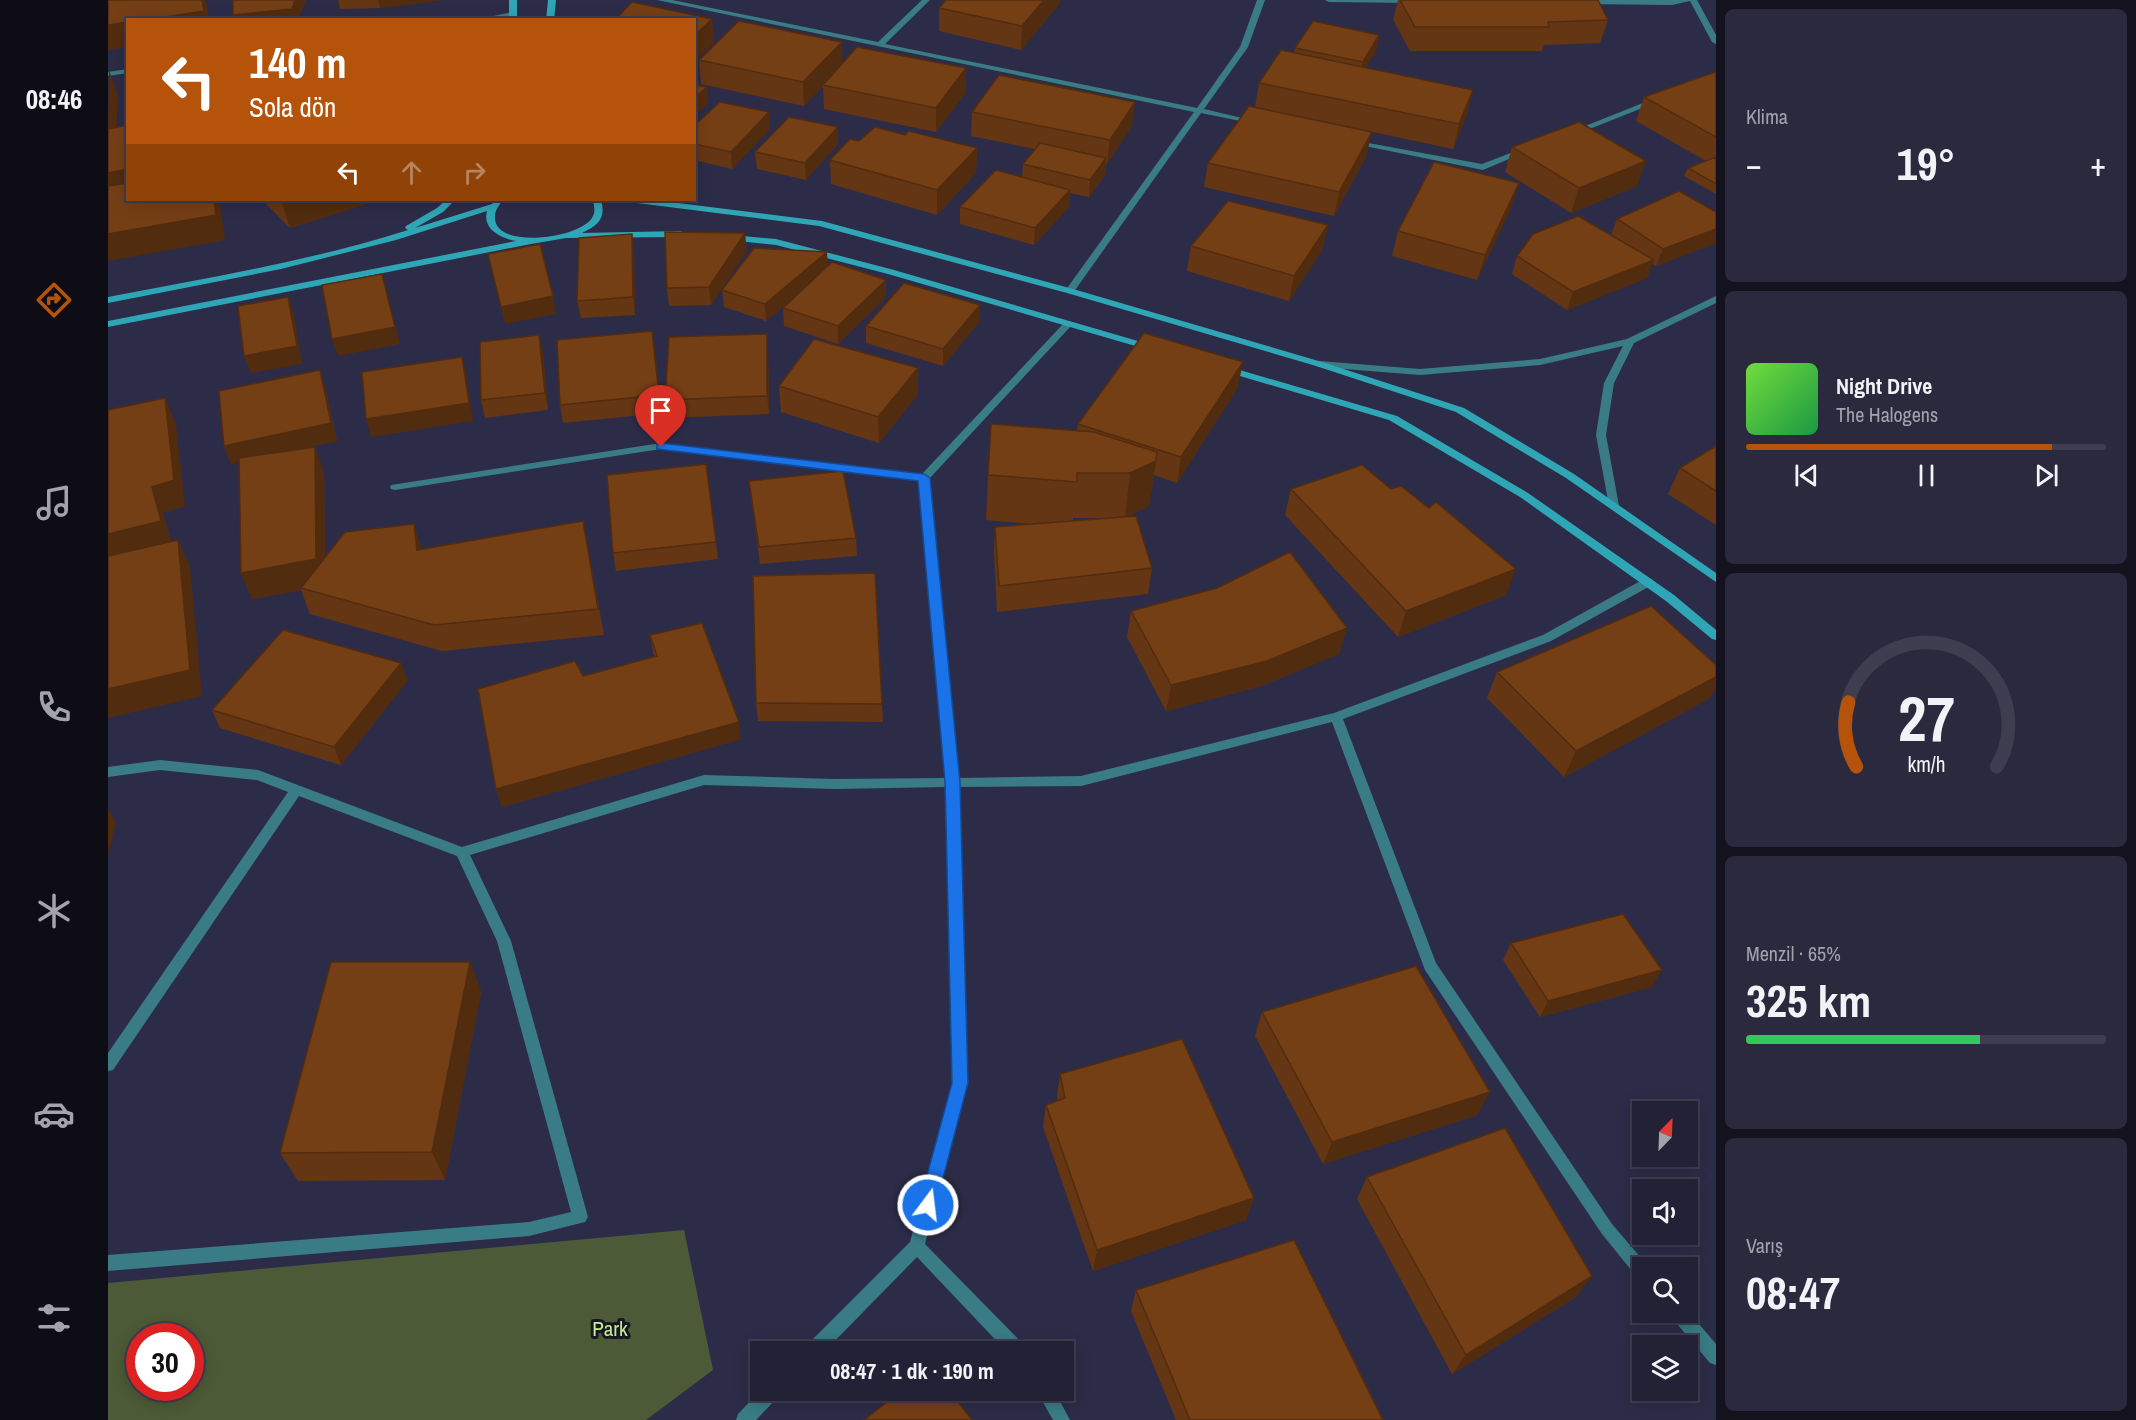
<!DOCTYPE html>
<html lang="tr">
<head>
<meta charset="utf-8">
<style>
	:root { --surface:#222136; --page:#2a293e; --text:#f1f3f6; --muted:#a2a3ad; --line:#3f3e51; --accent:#b45309 }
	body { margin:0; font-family:"Archivo Narrow",sans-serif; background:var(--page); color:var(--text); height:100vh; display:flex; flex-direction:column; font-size:22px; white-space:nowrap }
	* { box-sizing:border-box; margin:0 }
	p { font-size:20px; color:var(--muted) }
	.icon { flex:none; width:33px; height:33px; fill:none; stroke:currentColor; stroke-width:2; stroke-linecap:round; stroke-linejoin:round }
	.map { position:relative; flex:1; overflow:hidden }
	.details { display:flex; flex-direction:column; gap:9px; padding:9px; background:#13121e; width:420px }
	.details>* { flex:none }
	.banner { position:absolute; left:18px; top:18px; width:570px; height:183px; border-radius:0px; box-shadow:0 3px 15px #0003,0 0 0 2px var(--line); background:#b45309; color:#fff; overflow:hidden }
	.needle { width:39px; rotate:23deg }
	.fabs { position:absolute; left:1524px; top:1101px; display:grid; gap:12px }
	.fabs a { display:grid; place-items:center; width:66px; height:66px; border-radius:0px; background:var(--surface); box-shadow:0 3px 15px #0003,0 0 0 2px var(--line); font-size:30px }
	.speed { position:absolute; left:18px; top:1323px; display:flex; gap:12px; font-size:30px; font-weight:700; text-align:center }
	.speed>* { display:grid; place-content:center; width:78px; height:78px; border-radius:50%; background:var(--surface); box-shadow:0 3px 15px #0003,0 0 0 2px var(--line); line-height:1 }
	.speed .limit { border:9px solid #d22; background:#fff; color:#111 }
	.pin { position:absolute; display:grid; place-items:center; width:51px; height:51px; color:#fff; margin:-62px -26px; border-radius:50% 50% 50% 0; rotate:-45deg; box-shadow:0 0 6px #0007 }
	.pin .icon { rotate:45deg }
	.me { position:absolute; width:66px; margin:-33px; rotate:15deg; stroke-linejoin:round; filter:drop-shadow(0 0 4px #0008) }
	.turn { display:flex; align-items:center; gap:21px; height:126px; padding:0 24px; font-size:27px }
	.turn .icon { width:78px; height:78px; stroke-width:2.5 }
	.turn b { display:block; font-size:42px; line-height:51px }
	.lanes { display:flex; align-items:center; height:57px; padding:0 24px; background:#0003; justify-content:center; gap:30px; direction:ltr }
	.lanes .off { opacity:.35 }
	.big { font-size:45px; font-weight:700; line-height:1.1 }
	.details .widget { flex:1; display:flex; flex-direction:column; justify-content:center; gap:9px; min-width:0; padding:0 21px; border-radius:9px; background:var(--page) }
	.details .dial { align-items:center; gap:0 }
	.dial svg { height:156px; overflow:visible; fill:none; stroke:var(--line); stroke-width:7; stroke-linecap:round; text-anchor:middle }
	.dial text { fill:var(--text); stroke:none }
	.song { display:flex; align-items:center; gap:18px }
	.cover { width:72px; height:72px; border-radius:9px; background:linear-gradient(135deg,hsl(100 70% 55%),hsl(140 70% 35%)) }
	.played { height:6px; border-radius:3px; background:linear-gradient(90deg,var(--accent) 85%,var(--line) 85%) }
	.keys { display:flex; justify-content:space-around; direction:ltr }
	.heat { display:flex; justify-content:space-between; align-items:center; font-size:33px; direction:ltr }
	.charge { height:9px; border-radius:4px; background:linear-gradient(90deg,#34c759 65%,var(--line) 0) }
	.trip { position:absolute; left:642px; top:1341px; width:324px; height:60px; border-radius:0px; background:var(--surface); box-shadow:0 3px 15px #0003,0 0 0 2px var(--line); font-weight:700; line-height:60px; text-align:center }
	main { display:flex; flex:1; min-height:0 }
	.dock { display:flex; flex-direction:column; width:108px; justify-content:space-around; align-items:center; background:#0e0d16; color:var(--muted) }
	.dock .icon { width:42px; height:42px }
	.dock .current { color:var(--accent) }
	.dock b { font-size:27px; color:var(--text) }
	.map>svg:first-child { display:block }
	.green { fill:#4c5a37; fill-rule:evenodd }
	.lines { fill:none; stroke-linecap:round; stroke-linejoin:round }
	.street { fill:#3a7c85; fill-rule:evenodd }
	.secondary { fill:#2fa6b5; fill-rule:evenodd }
	.wall { fill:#653613; fill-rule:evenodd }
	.shaded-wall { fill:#522c0f }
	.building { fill:#753f16; stroke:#522c0f; stroke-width:1.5 }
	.route { fill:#1a73e8; stroke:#114b97; stroke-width:1.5 }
	.labels { text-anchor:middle; stroke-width:6; stroke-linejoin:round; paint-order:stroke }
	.near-park-label { font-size:21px; fill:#c6ea90; stroke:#171623 }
</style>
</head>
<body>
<main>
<nav class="dock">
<b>08:46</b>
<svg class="icon current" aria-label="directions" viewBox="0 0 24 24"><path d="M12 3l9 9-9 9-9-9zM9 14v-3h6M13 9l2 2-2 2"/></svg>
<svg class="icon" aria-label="music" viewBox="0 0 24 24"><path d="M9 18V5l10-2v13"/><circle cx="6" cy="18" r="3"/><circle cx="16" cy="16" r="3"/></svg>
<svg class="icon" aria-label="phone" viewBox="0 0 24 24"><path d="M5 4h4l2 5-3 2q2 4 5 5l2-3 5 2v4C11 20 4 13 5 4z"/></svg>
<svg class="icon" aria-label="climate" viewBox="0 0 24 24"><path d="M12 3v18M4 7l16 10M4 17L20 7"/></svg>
<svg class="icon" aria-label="car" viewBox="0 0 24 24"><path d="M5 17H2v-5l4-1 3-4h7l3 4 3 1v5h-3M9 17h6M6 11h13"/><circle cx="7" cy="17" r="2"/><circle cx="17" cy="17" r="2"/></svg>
<svg class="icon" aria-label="filters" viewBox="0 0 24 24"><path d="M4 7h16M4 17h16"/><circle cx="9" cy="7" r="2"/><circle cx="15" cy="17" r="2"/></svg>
</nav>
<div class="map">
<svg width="1608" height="1420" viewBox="0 0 1608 1420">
	<rect width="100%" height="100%" fill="#2d2c48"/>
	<!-- green -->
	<path class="green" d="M576 1230 605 1370 538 1420H0V1283ZM32 1336H82V1388H32Z"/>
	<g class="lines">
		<!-- street -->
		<path class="street" d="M549 0H564L770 42 814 0H822L777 44 1089 108 1132 47 1149 0H1157L1140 47 1096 109 1151 122 1147 124 1093 113 965 293 962 294 957 291 1086 112Z
			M1217 0H1308L1309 1 1305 3 1221 2Z
			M1472 0H1589L1608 35V44L1604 42 1582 1 1564 5 1475 4H1472Z
			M405 12H408V16L385 20H366Z
			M20 69V73L0 76V72Z
			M1545 99 1552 101 1469 134 1462 132Z
			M1244 140 1374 164 1413 149 1420 151 1375 170 1247 144 1243 142Z
			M1608 296V303L1526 343 1506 383 1498 435 1511 506 1506 510 1501 506 1488 435 1496 383 1515 346 1432 365 1312 375 1211 367 1206 364 1211 361 1312 369 1432 359 1519 339Z
			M960 321 963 322V326L821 479 850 778 973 776 1226 713 1435 635 1536 579H1544L1546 582 1544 585 1443 641 1235 719 1328 963 1504 1224 1540 1266V1268H1534V1278L1528 1276 1494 1234 1317 970 1224 722 973 786 850 787 859 1083 817 1244 917 1346 919 1352H899L809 1257 716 1352H696L698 1346 802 1242 845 1083 838 787 726 789 596 785 362 855 403 941 480 1217 477 1222 421 1236 0 1271V1255L421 1222 463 1212 389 941 349 856 191 796 5 1070 0 1071V1053L180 792 149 780 52 770 0 777V767L52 760 150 770 354 847 596 775 726 779 837 778 811 481 553 449 287 490 283 489 282 487 283 485 553 443 814 474 957 322Z
			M1580 1311 1608 1344V1365L1602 1363 1564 1318 1562 1312H1580Z
			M653 1390H673L671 1396 648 1420H628L630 1414Z
			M928 1390H946L962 1420H945Z"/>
		<!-- secondary -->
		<path class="secondary" d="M401 0H409V20H401Z
			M440 0H448L446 20H438Z
			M338 200H347L335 212 307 228 384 204 387 200H395C392 204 387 210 387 216 384 250 471 239 484 218 488 212 486 206 485 200H493C498 218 491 225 474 233L573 231 577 234 573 237 458 238 423 244 0 327V321L408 241C393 238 374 229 379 211L288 240 173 269 0 303V297C100 278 202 261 300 230L297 228 298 226 329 208Z
			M525 200H546L714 221 965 289 1214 362 1356 408 1466 474 1608 573V582L1458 478 1348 412 1208 366 959 293 711 226 529 203Z
			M623 235 668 239 786 270 1047 346 1049 348 1044 351 1041 350 780 274 668 245 620 240V236Z
			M1118 366 1289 416 1420 493 1566 595 1608 630V640L1604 639 1558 601 1412 497 1281 420 1115 371V367Z"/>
	</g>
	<!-- wall -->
	<path class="wall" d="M230 0H335L272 8 232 9Z
		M1290 0H1490L1500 20 1492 43 1436 45 1434 51H1302L1285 20Z
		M952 3 913 50 831 31V8Z
		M1271 35 1268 51 1257 68 1359 114 1345 149 1171 112 1258 157 1226 216 1096 187 1100 163 1147 107 1151 83 1186 53 1187 48Z
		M591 60 735 63 858 68V92L828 132 716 109 715 86 696 106 593 84Z
		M1608 73V194L1576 176 1580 168 1598 161 1528 121 1536 97Z
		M864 112 1024 126 999 164H998L997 175 981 197 962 193 961 207 926 245 852 224V207L914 177 915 164 927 149 863 136Z
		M586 126 662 129 624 169 586 160Z
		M797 135 869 148 868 173 829 215 723 184 722 160Z
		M730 144 698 180 649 169 647 152Z
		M1404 147 1529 186 1463 213 1397 172Z
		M157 200H265L255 205 182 228 158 204Z
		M1403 208 1369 280 1284 256 1290 231Z
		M1608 212V243L1548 266 1544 264 1539 278 1459 310 1404 274 1409 256 1503 235 1509 219Z
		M1220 225 1214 250 1181 301 1079 271 1083 246Z
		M639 250 603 305 561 306 559 288Z
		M526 252 527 315 473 318 469 301Z
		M720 267 778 297 730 344 676 326 675 308 686 298 658 321 616 307 614 290Z
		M872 305 871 322 835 366 758 343V326Z
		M544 331 554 413 455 423 452 405Z
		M659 334 660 352 661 414 560 418 557 400Z
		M435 352 440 410 377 418 373 400Z
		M212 370 217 387 229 441 185 450 216 473 217 557 314 550 475 521 496 635 334 651 202 614 193 590 144 599 133 573 131 462 123 464 116 446Z
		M671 386 810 394 771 443 673 412Z
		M1130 387 1069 483 1046 475 1041 506 1021 516 1044 568 1040 594 889 612 886 553 887 527 924 524 878 520 880 475 969 431 970 424ZM965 518H998L965 521Z
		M1608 446V525L1560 494 1572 468Z
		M598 464 610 559 508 571 505 553Z
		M641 481 748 538 749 556 652 564Z
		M1183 489 1398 595 1290 637 1177 515Z
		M1023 611 1231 654 1153 686 1058 711 1019 637Z
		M542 635 633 739 394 807 388 789 475 676 546 657Z
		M293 663 299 681 233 765 112 728 104 710Z
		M1389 672 1602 698 1456 777 1379 698Z
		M648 703 774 704 775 722 650 721Z
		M1403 943 1544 987 1432 1017 1395 960Z
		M362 962 373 992 337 1180 190 1181 172 1153Z
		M1154 1012 1369 1115 1215 1164 1147 1036Z
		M952 1074 1146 1198 1138 1220 985 1271 935 1127 938 1105 950 1100 949 1097Z
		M1259 1177 1468 1297 1344 1374 1249 1199Z
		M1028 1290 1275 1420H1068L1023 1311Z"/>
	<!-- shaded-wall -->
	<path class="shaded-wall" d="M94 0H97L99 6 101 20H38Z
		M187 0H197L198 1 190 20H127L125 15Z
		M270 0H335L272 8Z
		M936 0H952V3L913 50 914 26Z
		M604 19 606 43 586 62V36Z
		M20 22V47L0 50V25Z
		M1271 35 1268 51 1251 78 1255 62Z
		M734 42 735 65 715 85V86L696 106 695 82Z
		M858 68V92L828 132V108Z
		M1 70 10 94 8 139 0 140Z
		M599 87 600 104 586 116V98Z
		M1365 90 1359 114 1345 149 1351 124Z
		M1027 102 1024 126 999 164 1002 140Z
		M661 112 662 129 624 169 623 152Z
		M730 127V144L698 180 697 163Z
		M1264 132 1258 157 1226 216 1231 192Z
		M869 148 868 173 829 215V190Z
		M998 158 997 175 981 197 982 180Z
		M1538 161 1529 186 1463 213 1471 188Z
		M20 169V196L0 199V173Z
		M1411 183 1403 208 1369 280 1377 255Z
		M962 190 961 207 926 245 927 228Z
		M106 200H111L117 240 0 261V234Z
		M186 200H265L255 205 182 228 174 203Z
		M1220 225 1214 250 1181 301 1186 276Z
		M1608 229V243L1548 266 1555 249Z
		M637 233 639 250 603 305 601 287Z
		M524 234 526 252 527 315 525 297Z
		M719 252 720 269 658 321 657 304Z
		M1546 260 1539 278 1459 310 1465 292Z
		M274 274 292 344 230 356 224 339Z
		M778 280V297L730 344V326Z
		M445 296 448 314 397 324 393 307Z
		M180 297 186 315 194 364 143 373 136 356Z
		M872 305 871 322 835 366V349Z
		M544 331 547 349 554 413 551 395Z
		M659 334 660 352 661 414 659 396Z
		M431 335 435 352 440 410 437 393Z
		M354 357 358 374 365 421 263 437 258 419Z
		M1135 362 1130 387 1069 483 1073 457Z
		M810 368V394L771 443 770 417Z
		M212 370 217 387 229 441 123 464 116 446Z
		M57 398 68 424 77 506 55 513 65 547 0 563V534L44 487Z
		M207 447 216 473 217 585 193 588V590L144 599 133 573Z
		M1048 461 1041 506 1017 518 1022 473Z
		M306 524 314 550H309Z
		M70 540 82 566 94 696 0 718V689Z
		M1408 569 1398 595 1290 637 1298 611Z
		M1239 628 1231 654 1153 686 1058 711 1063 685Z
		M293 663 299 681 233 765 226 747Z
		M1608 677V688L1602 698 1456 777 1468 751Z
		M631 722 633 739 394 807 388 789Z
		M0 809 8 823 0 854Z
		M362 962 373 992 337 1180 324 1152Z
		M1554 970 1544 987 1432 1017 1440 1001Z
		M1382 1092 1369 1115 1215 1164 1224 1142Z
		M1146 1198 1138 1220 985 1271 989 1250Z
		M1484 1276 1468 1297 1344 1374 1358 1355Z"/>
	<!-- building -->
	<path class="building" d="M0 0H94L96 11 38 20H20V22L0 25Z
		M125 0H187L184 9 125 15Z
		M838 0H936L914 26 831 8Z
		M1292 0H1490L1500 20 1440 22 1441 27H1307Z
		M524 2 604 19 586 36V20H507Z
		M631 21 734 42 695 82 591 60Z
		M1205 21 1271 35 1255 62 1187 48Z
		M749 47 858 68 828 108 715 85Z
		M1173 50 1365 90 1351 124 1151 83Z
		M1607 72 1608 73V137L1536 97Z
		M891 75 1027 102 1002 140 864 112Z
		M586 85 599 87 586 98Z
		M612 102 661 112 623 152 586 144V126Z
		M1141 106 1264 132 1231 192 1100 163Z
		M681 117 730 127 697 163 647 152Z
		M1471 122 1538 161 1471 188 1404 147Z
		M20 125V169L0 173V129Z
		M767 127 797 135 801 131 869 148 829 190 722 160 742 139 751 141Z
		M932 143 998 158 982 180 915 164Z
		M1608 157V184L1580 168Z
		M1326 162 1411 183 1377 255 1290 231Z
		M888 170 962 190 927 228 852 207Z
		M20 183V200H106L108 215 0 234V186Z
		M1571 191 1608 212V229L1555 249 1509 219Z
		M170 200H186L174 203Z
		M1120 201 1220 225 1186 276 1083 246Z
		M1470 216 1546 260 1465 292 1409 256 1425 234Z
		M557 232 637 233 601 287 559 288Z
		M524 234 525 297 469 301 471 238Z
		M432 244 445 296 393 307 380 254Z
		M646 248 719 252 657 304 614 290Z
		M724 262 778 280 730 326 675 308Z
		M274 274 287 327 224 339 214 285Z
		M796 283 872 305 835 349 758 326Z
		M180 297 189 346 136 356 130 306Z
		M544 331 551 395 452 405 449 340Z
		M1036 333 1135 362 1073 457 970 424Z
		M659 334V396L557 400 561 337Z
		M431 335 437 393 373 400 372 342Z
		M706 339 810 368 770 417 671 386Z
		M354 357 361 403 258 419 254 372Z
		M212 370 223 423 116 446 111 391Z
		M57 398 66 480 44 487 53 521 0 534V410Z
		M883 424 986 432 1049 452 1048 461 1022 473H969V482L880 475Z
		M1608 446V491L1572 468Z
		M207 447 208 559 133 573 131 458Z
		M598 464 608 542 505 553 499 475Z
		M1254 465 1283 489 1293 486 1321 508 1328 502 1408 569 1298 611 1183 489Z
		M735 471 748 538 651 547 641 481Z
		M1028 516 1044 568 891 586 887 527Z
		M475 521 490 609 326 625 193 588 237 532 306 524 309 550Z
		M70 540 82 670 0 689V556Z
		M1182 552 1239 628 1159 661 1063 685 1023 611 1109 588Z
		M767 573 774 704 648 703 645 576Z
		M1543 606 1608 665V677L1468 751 1389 672Z
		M594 623 631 722 388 789 370 689 467 661 475 676 549 656 542 635Z
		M175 630 293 663 226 747 104 710Z
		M1515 914 1554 970 1440 1001 1403 943Z
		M223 962H362L324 1152 172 1153Z
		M1308 966 1382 1092 1224 1142 1154 1012Z
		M1074 1039 1146 1198 989 1250 938 1105 957 1098 952 1074Z
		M1397 1128 1484 1276 1358 1355 1259 1177Z
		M1186 1240 1275 1420H1082L1028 1290Z
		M794 1390H841L864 1420H756Z"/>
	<!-- route -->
	<path class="route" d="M553 443 816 474 822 478 852 782 860 1083 828 1205 826 1211 820 1213 814 1211 811 1205 844 1083 837 782 810 481 549 449V444Z"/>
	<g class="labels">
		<!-- near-park labels -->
		<g class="near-park-label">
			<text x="502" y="1336">Park</text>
		</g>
	</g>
</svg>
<div class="fabs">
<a><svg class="needle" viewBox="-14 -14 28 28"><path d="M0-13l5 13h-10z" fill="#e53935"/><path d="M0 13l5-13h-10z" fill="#a2a3ad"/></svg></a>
<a><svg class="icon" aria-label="sound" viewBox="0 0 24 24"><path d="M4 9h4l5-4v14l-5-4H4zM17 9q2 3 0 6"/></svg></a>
<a><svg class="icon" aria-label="search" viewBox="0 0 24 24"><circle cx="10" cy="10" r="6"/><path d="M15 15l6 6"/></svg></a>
<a><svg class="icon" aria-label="layers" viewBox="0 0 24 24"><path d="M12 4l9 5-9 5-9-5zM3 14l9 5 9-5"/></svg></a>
</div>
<div class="speed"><div class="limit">30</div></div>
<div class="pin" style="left:553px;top:447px;background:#d93025"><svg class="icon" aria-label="arrive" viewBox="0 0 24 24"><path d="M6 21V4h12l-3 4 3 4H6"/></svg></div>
<svg class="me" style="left:820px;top:1205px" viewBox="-20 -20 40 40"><circle r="17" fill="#1a73e8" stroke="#fff" stroke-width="3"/><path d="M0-11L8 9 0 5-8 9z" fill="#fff"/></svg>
<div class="trip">08:47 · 1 dk · 190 m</div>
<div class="banner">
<div class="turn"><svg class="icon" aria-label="left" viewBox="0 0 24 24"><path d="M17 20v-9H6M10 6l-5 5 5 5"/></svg><div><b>140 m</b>Sola dön</div></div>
<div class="lanes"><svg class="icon" aria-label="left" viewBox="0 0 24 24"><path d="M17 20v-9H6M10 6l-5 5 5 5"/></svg><svg class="icon off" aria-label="ahead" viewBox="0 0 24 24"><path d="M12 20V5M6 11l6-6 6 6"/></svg><svg class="icon off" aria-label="right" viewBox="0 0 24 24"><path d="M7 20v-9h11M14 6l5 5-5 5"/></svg></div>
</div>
</div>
<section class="details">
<div class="widget"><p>Klima</p>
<div class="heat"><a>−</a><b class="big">19°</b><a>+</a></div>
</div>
<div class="widget">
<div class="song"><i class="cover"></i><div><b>Night Drive</b><p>The Halogens</p></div></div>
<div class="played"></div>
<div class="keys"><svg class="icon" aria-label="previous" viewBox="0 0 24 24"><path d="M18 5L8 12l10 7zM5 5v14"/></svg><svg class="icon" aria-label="pause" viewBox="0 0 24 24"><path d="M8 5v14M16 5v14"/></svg><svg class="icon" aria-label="next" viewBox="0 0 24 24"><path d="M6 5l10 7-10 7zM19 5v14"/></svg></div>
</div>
<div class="widget dial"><svg viewBox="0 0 100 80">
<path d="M14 69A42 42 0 1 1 86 69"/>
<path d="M14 69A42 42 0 0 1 10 36" stroke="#b45309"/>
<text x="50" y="56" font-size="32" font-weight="700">27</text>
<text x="50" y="72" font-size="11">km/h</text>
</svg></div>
<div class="widget"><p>Menzil · 65%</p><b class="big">325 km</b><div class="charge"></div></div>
<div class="widget"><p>Varış</p><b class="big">08:47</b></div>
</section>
</main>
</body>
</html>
